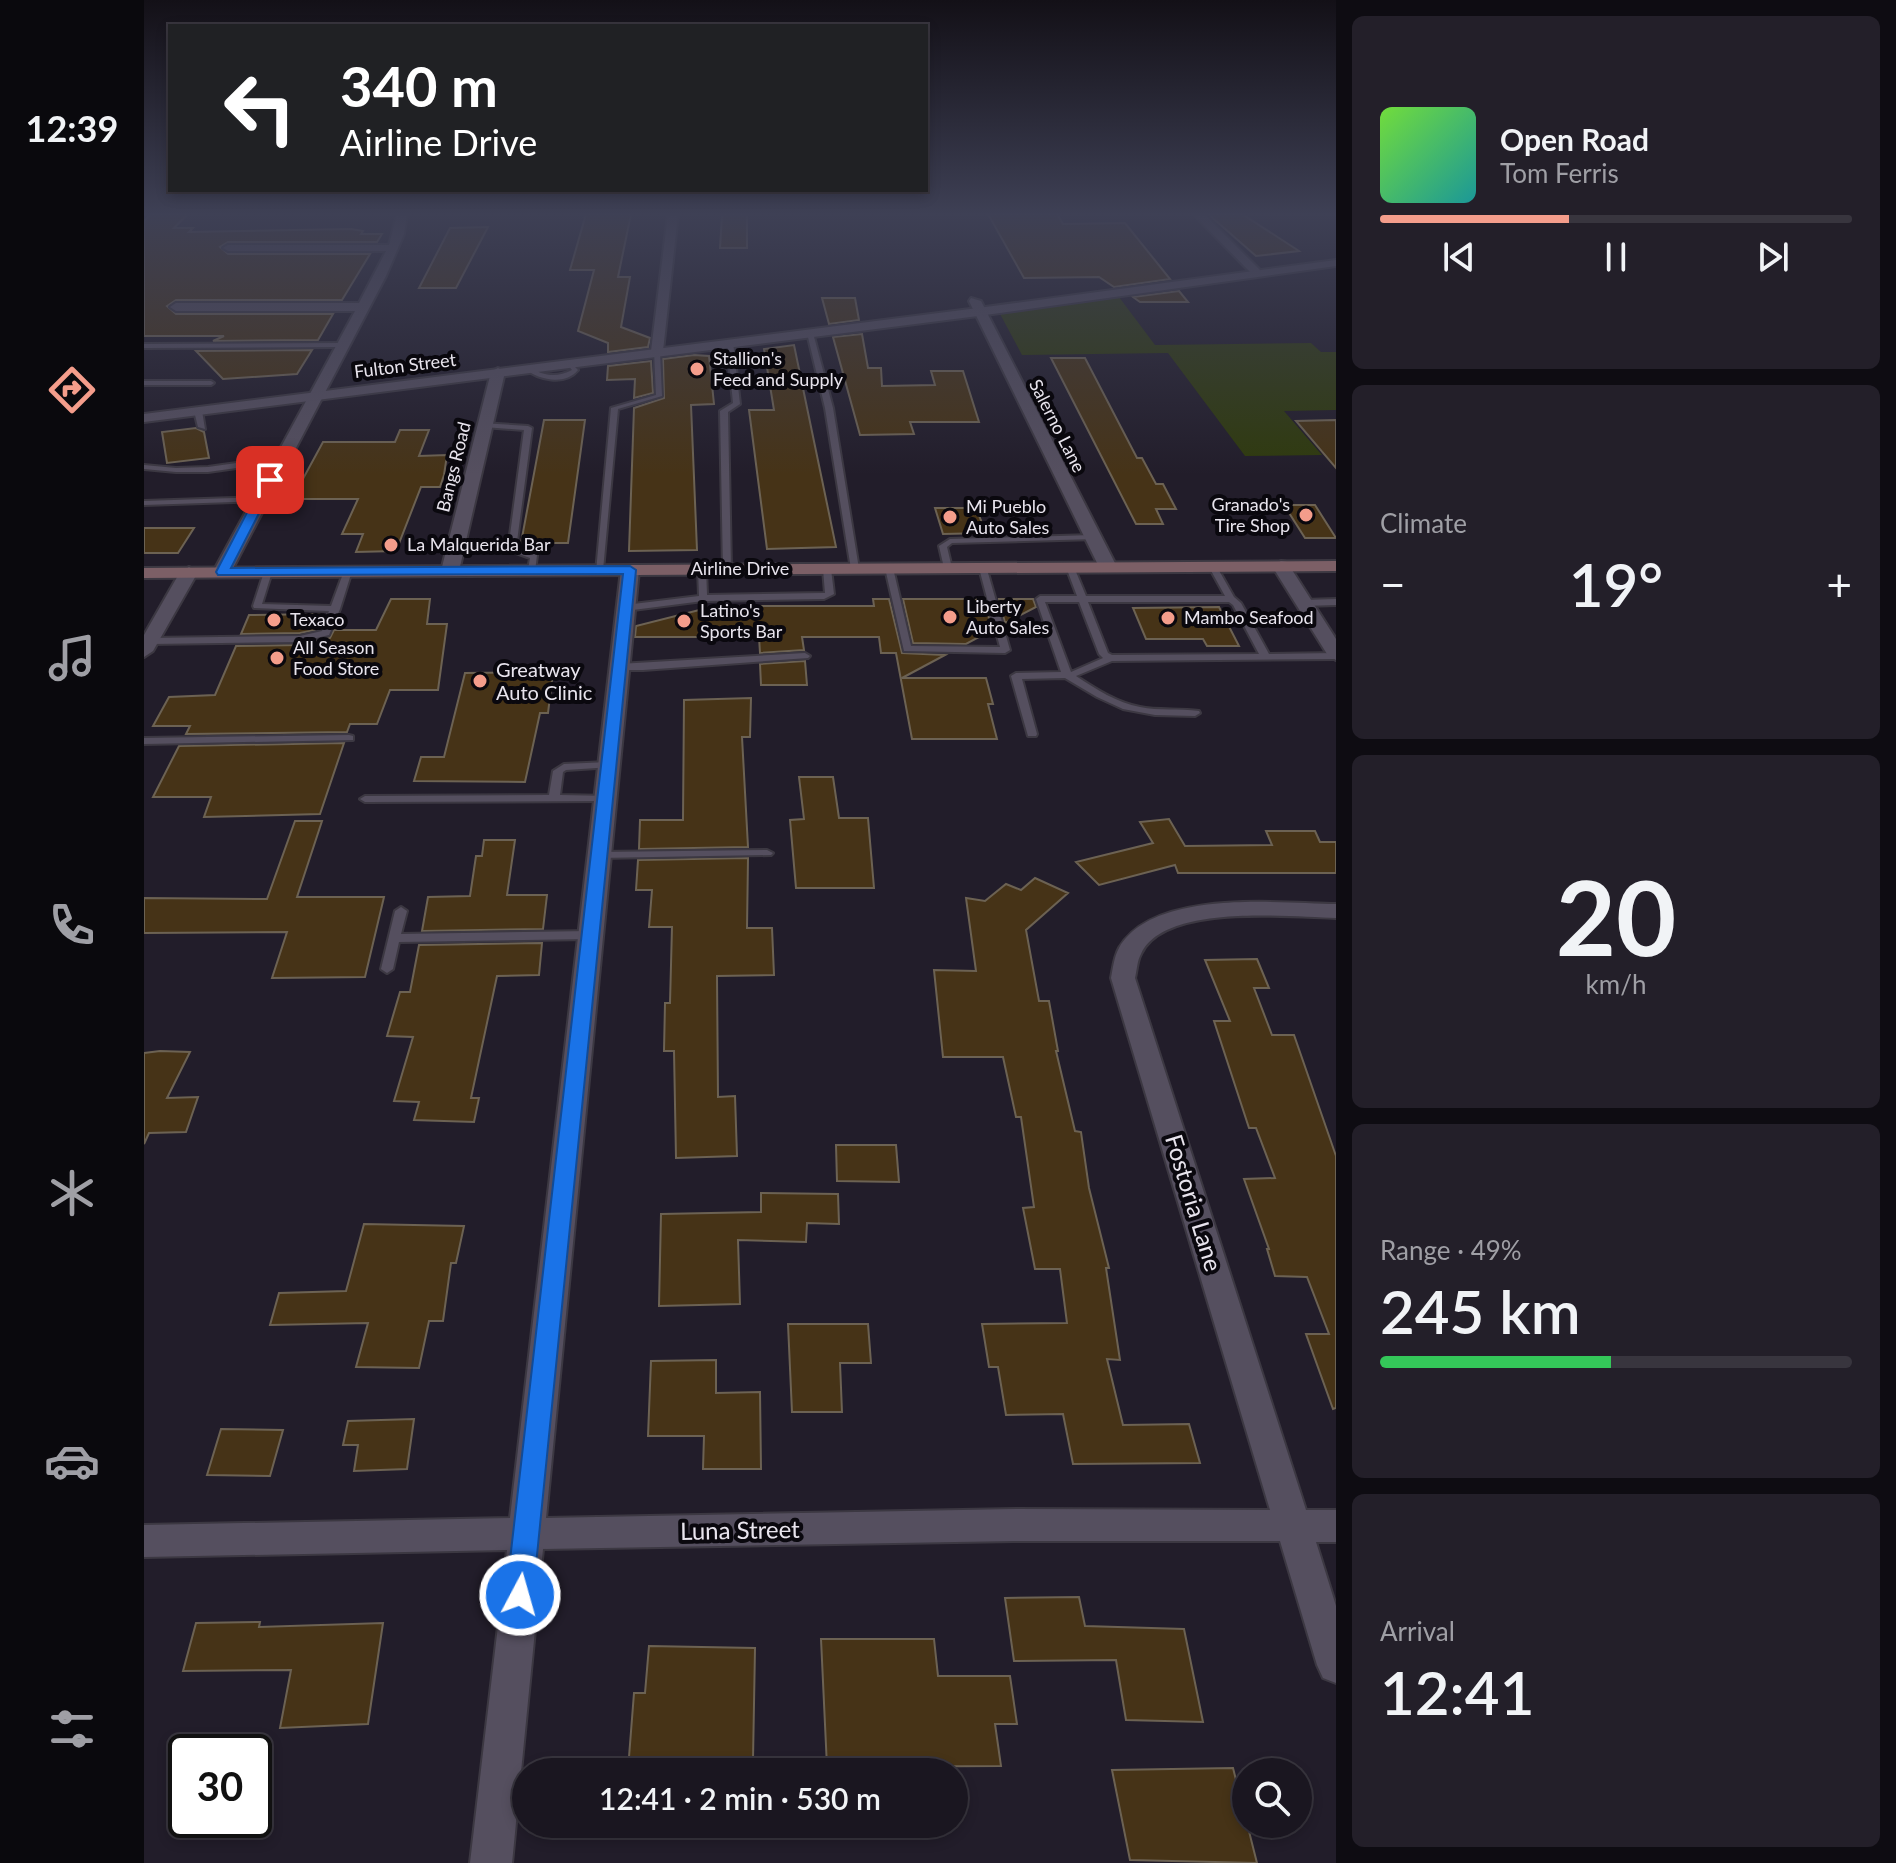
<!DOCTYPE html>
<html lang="en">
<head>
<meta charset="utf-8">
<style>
	:root { --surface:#1a1620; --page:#231f29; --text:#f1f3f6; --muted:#9f9fa5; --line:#38353e; --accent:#f49d8b }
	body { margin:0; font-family:Lato,sans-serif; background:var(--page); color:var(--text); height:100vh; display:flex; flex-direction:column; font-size:30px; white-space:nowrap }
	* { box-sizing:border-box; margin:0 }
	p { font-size:26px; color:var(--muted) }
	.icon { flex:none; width:44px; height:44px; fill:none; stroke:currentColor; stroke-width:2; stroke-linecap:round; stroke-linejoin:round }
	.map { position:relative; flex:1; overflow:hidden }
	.panel { display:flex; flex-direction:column; gap:16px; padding:16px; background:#0e0c12; width:560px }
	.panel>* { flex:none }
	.guide { position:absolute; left:24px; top:24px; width:760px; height:168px; border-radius:0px; box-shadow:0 4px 12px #0003,0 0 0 2px var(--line); background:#202124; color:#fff; overflow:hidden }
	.fabs { position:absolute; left:1088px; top:1758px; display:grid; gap:16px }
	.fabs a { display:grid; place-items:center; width:80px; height:80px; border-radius:50%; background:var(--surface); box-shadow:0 4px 12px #0003,0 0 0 2px var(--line); font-size:40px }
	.speed { position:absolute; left:24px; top:1734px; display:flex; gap:16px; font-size:40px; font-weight:700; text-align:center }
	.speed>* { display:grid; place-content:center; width:104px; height:104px; border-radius:50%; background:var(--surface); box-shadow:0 4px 12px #0003,0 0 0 2px var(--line); line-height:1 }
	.speed .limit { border:4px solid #111; border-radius:12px; background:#fff; color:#111 }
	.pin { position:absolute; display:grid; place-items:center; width:68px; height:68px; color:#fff; margin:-34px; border-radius:16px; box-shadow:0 4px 12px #0006 }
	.me { position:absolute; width:88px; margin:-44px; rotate:6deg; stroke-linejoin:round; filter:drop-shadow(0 0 6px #0008) }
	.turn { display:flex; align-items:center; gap:28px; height:168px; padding:0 40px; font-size:36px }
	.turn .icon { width:104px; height:104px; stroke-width:2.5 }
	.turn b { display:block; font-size:56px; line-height:68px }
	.big { font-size:60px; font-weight:600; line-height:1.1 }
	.panel .card { flex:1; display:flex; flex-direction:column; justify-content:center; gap:12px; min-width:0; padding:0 28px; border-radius:12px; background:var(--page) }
	.panel .dial { align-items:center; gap:0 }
	.dial b { font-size:104px; line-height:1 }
	.song { display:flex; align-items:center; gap:24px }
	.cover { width:96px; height:96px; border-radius:12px; background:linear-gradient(135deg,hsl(100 70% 55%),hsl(180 70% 35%)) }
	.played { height:8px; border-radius:4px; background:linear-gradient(90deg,var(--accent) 40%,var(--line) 40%) }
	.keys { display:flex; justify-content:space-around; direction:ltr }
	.heat { display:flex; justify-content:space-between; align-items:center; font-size:44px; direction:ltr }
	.charge { height:12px; border-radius:6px; background:linear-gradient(90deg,#34c759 49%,var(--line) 0) }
	.trip { position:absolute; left:368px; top:1758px; width:456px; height:80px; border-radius:40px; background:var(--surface); box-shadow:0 4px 12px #0003,0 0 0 2px var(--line); font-weight:600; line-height:80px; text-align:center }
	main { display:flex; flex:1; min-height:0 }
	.tabs { display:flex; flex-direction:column; width:144px; justify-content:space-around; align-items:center; background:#0a090d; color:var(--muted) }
	.tabs .icon { width:56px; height:56px }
	.tabs .on { color:var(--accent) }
	.tabs b { font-size:36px; color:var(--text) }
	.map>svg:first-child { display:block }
	.green { fill:#2f3a0d }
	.building { fill:#463317; stroke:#6c6253; stroke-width:2 }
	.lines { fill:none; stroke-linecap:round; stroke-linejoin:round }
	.service-casing { stroke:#3c3842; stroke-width:4 }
	.minor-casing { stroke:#3c3842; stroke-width:4 }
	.tertiary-casing { stroke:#3c3842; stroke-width:4 }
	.secondary-casing { stroke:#3c3842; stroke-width:4 }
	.service { fill:#554f5f; fill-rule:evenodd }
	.minor { fill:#554f5f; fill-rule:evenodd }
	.tertiary { fill:#554f5f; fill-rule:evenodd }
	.secondary { fill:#7c5f66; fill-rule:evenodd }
	.route { fill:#1a73e8; stroke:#114b97; stroke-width:2 }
	.poi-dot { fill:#f49d8b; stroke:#0a080e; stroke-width:3 }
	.labels { text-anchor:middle; stroke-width:8; stroke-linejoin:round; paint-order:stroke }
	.far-poi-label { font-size:18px; fill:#e8e4ed; stroke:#0a080e; text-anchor:start }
	.far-street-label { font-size:18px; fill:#e8e4ed; stroke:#0a080e }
	.poi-label { font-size:20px; fill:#e8e4ed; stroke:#0a080e; text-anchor:start }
	.near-street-label { font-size:24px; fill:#e8e4ed; stroke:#0a080e }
</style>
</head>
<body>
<main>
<nav class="tabs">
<b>12:39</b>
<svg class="icon on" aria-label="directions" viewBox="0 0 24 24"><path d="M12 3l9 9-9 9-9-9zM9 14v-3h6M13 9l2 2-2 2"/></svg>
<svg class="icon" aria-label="music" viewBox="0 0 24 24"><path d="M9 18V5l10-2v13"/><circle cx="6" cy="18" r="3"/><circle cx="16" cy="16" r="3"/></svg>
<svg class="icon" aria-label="phone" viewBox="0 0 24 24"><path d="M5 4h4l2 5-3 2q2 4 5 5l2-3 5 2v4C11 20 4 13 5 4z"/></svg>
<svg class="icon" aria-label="climate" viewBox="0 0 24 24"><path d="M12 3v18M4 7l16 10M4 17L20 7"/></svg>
<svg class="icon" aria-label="car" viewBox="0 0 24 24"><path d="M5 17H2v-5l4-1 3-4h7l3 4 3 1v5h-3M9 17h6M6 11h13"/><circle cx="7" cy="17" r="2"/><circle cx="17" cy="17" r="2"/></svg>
<svg class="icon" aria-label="filters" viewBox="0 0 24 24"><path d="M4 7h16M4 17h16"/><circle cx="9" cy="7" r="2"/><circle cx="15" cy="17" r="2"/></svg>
</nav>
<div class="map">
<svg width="1192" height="1863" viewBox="0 0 1192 1863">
	<rect width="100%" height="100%" fill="#221d2a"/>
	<!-- green -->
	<path class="green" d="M975 297 1011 345 1167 343 1177 352H1192V410L1140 411 1178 455 1101 456 1024 353 878 355 855 312Z"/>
	<!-- building -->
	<path class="building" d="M7 214H44L30 228H49L45 232 207 229 219 231 217 234H238L233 242H84L76 247 84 254H226L198 300H32L23 306 32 314H189L174 340 69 341 80 336H0V221Z
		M442 214H487L474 277H486L477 327 506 338 504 347 464 352V343L434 331 450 270H426Z
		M844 214H913L919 224 981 223 1026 279 970 287 955 277 880 278Z
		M1064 214H1098L1155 251 1112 256Z
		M578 215H603V248H576Z
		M344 227 312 288H275L306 228Z
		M1035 291 1044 302H996L989 297Z
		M678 298H711L715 320 685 324Z
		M718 334 724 368H737L738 386 791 385 787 371H819L835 422H766L770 434 716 435 689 337Z
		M650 345 677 475 692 547 623 549 605 410H630L620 349Z
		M168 350 153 374 79 379 52 351Z
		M550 355 565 356 570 404 547 405 553 550 485 551 490 408 520 398 519 359Z
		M907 358H941L993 458H998L1012 484H1019L1032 509H1012L1019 524H992Z
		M507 361 509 393 490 398 491 379 463 380 464 366Z
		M400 420H441L424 543H377Z
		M1192 420V468L1152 421Z
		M52 428 60 432 65 458 23 463 18 432Z
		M256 430H285L275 456 303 455 300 475 296 487H277L252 551 212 552 219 534H198L214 499H148L179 442H251Z
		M1140 505H1171L1192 538H1161Z
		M791 508H832L842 533 799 534Z
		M0 528H50L34 553H0Z
		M247 599H286L283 624H303L294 690H246L233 724H206L203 732 42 734 46 726H9L25 697 71 695 92 646 156 645 186 638 190 630H232Z
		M729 599H745L758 653 801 655 758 678H842L849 704H844L853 739H768L752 653H737L735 637H658L660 650 616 653 615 637H491L492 626 571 606H730Z
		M759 599H840L848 630 822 644 769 643Z
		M855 599H889L892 607 861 623Z
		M1075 607 1095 646H1063L1059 639H1002L989 608Z
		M177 614 171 630 156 633 97 634 105 615Z
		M661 661 663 685H617L616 664Z
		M409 672 404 713H396L381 782 270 781 277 757H300L321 673Z
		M607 698 606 737H598L604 847 495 849 496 820H539L540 700Z
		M200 743 176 814 60 817 67 797H9L35 746Z
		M655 777H689L695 818H724L730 888H652L646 820 660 819Z
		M1025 819 1041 846 1128 845 1122 831H1171L1176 842H1192V873H1034L1031 865 955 885 932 862 1009 843 996 822Z
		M151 821H178L153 897H240L221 977 128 978 143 932 0 933V898L123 899Z
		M340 840H371L363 895H403L399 929 278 931 284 897 326 896 332 856H338Z
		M604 858 603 928H628L630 975 573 976 574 1097 591 1096 593 1156 532 1158 530 1051H520L521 1003H526L528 927H505L508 890H492L494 860Z
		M891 878 924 893 882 930 895 1001H905L914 1051H912L931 1131 937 1132 945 1188 965 1268H962L976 1360 963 1359 979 1425 1045 1424 1056 1463 929 1464 919 1414 862 1415 854 1367H845L838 1324 923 1323 916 1269H891L879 1208 890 1207 877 1117H872L859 1057H799L790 970 832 971 822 898 841 901 862 884 877 890Z
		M398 943 395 975 353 976 327 1098H335L330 1122 270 1120 275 1102 250 1101 269 1037 243 1036 256 992H266L275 945Z
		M1113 959 1125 988H1110L1128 1035H1150L1192 1156V1408L1189 1409 1162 1334H1185L1163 1277 1131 1276 1123 1249H1125L1100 1179 1131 1178 1112 1128H1105L1070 1021H1086L1061 960Z
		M16 1051 46 1052 23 1098 54 1097 42 1132 5 1133 0 1144V1053Z
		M692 1145H752L755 1182 693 1181Z
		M617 1193 694 1194 695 1224 663 1223 662 1242 594 1240 596 1304 515 1306 517 1214 617 1212Z
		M220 1224 320 1226 312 1263H307L299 1321H285L275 1368 212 1367 224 1323 126 1325 135 1293 202 1291Z
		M644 1324H724L727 1363H696L698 1412H648Z
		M572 1360V1393L616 1392 617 1469H559L560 1436H504L507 1361Z
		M270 1419 263 1469 210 1471 214 1445H199L204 1421Z
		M77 1429 139 1430 126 1476 63 1475Z
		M935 1597 941 1626 1040 1629 1059 1722 982 1720 972 1660 870 1661 861 1598Z
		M116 1622 115 1627 239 1623 224 1724 136 1728 147 1670 39 1671 52 1623Z
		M677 1639H790L794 1676H866L873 1724H851L857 1766 683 1767Z
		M505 1646 611 1648 609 1760 485 1757 490 1693H501Z
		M1089 1768 1113 1863 986 1860 968 1770Z"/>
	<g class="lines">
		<defs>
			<path id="service" d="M666 331 669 333 689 408 715 569 711 572 707 569 681 408 663 333Z
				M586 340 589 342 596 404 584 412 587 569 583 572 579 569 576 411 589 403 583 342Z
				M0 344 198 343 201 345 198 347 0 348Z
				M513 349 516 351 518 396 474 409 459 570 452 572 467 408 512 395 510 351Z
				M425 361 434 370C421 386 394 380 380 368L385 367C399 376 413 378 428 370L422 363Z
				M0 381H67L70 383 67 385H0Z
				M54 409 58 411 61 429 54 427 50 411Z
				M337 423 384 426 388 428 372 549 393 555 391 572 384 570 386 558 364 550 380 430 340 427 336 425Z
				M129 458H136L140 460 136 462 64 472H32L0 469V465L32 468 64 467Z
				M116 497 120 499 119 501 0 505V501Z
				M949 535 953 537 952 539 808 543 803 547 808 568 804 571 800 568 795 546 806 539Z
				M1069 564 1073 567 1090 597 1097 603 1125 654 1192 653V659L968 661 932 676C952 689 973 703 996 707 1015 711 1035 708 1055 711L1056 713 1051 716 1011 715 979 709 953 697 921 678 878 679 893 734 892 736H884L867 676 872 673 917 672 892 599 896 596H933L922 567 923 565 930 567 942 596H1081L1065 567ZM901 602H935L955 654 959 658 927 672ZM944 602H1085L1089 605 1115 654 968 655 964 653Z
				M558 566 562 569 563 595 679 593H681L679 569 683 566 687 569 690 594 680 599 559 601 481 611 477 608 481 605 555 596 554 569Z
				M742 566 749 568 767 646 856 647 835 568 842 566 866 650 861 653 760 651 741 568Z
				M204 568 208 571 196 609 185 635 156 642 6 644 1 641 6 638 156 636 178 631 185 611 110 608 109 606 120 572 124 569 128 572 118 604 187 606 200 571Z
				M1192 599V605L1160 606 1156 603 1160 600Z
				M661 653 666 656 664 658 499 670H475L470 667 475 664Z
				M205 735 209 736V740L0 744V738Z
				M464 762 468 763 469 765 468 767 422 770 419 772 416 795 465 796 466 798 461 801 221 802 216 799 221 796 405 795 409 771 420 764Z
				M623 850 629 853 627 855 455 858 449 855 455 852Z
				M257 907 263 911 257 934 446 931 452 935 446 939 255 942 249 969 243 973 237 969 251 911Z"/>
			<path id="minor" d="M253 214H263L260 234 242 276 87 572 84 576H72L69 572 211 311H32L26 307 32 303H215L242 251H84L79 248 84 245H245Z
				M524 214H534L519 351 513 355 507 351Z
				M1049 214H1060L1117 271V275H1109Z
				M827 298 837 301 973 567 970 571 964 572 955 567 825 301Z
				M354 368 361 372 315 571 306 576 297 571 347 372Z
				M1137 561 1143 562 1192 639V660L1183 654 1128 566Z
				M486 565 495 570 402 1518 871 1509 1126 1510 967 978C969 968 970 957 975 948 1009 889 1134 903 1192 904V918C1146 917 1020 903 997 954 993 961 993 970 991 978L1162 1510H1192V1542H1172L1192 1606V1683L1179 1678 1173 1665 1136 1541H871L399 1549 368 1863H326L363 1550 0 1557V1525L366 1518 477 570Z
				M45 567 54 572 9 651 0 657V635L36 572Z"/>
			<path id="tertiary" d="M1192 260V266L834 316 0 422V414L834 308Z"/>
			<path id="secondary" d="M1192 561V571L0 578V568Z"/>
		</defs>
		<!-- service casing -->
		<use href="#service" class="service-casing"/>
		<!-- minor casing -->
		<use href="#minor" class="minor-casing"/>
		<!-- tertiary casing -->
		<use href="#tertiary" class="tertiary-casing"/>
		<!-- secondary casing -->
		<use href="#secondary" class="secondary-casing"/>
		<!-- service -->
		<use href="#service" class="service"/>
		<!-- minor -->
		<use href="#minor" class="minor"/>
		<!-- tertiary -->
		<use href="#tertiary" class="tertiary"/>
		<!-- secondary -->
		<use href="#secondary" class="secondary"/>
	</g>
	<!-- sky -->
	<linearGradient id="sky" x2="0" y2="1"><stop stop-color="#131017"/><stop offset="0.45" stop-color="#3e4055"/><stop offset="1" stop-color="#3e4055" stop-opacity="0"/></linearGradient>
	<rect width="1192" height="475" fill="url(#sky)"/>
	<!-- route -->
	<path class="route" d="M126 477 132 480 87 568 486 566 492 570 389 1595 385 1604 376 1607 366 1604 362 1595 479 574 74 575 72 572 120 480Z"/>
	<!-- markers -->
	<g class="poi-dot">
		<circle cx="553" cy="369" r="8"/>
		<circle cx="1162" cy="515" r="8"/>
		<circle cx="806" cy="517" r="8"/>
		<circle cx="247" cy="545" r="8"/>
		<circle cx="806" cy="617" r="8"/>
		<circle cx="1024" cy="618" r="8"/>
		<circle cx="130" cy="620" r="8"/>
		<circle cx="540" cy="621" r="8"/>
		<circle cx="133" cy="658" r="8"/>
		<circle cx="336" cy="681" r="8"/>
	</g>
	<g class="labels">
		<!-- far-poi labels -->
		<g class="far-poi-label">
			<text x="569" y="365">Stallion's<tspan x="569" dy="21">Feed and Supply</tspan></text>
			<text x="1146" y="511" text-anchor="end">Granado's<tspan x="1146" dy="21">Tire Shop</tspan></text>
			<text x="822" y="513">Mi Pueblo<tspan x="822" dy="21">Auto Sales</tspan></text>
			<text x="263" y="551">La Malquerida Bar</text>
			<text x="822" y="613">Liberty<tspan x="822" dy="21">Auto Sales</tspan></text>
			<text x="556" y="617">Latino's<tspan x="556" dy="21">Sports Bar</tspan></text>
			<text x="1040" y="624">Mambo Seafood</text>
			<text x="146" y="626">Texaco</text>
			<text x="149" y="654">All Season<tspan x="149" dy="21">Food Store</tspan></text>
		</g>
		<!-- far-street labels -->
		<g class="far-street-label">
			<text transform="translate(261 366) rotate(-7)" y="6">Fulton Street</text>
			<text transform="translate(913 426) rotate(63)" y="6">Salerno Lane</text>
			<text transform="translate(310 467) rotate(-76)" y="6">Bangs Road</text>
			<text x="596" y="575">Airline Drive</text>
		</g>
		<!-- poi labels -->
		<g class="poi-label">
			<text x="352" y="677">Greatway<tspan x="352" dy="23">Auto Clinic</tspan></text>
		</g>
		<!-- near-street labels -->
		<g class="near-street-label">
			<text transform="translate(1049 1203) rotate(73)" y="8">Fostoria Lane</text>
			<text transform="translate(596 1531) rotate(-1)" y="8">Luna Street</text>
		</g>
	</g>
</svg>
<div class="fabs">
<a><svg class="icon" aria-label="search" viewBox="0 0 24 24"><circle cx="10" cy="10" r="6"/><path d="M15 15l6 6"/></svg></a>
</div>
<div class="speed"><div class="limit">30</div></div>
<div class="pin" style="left:126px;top:480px;background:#d93025"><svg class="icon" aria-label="arrive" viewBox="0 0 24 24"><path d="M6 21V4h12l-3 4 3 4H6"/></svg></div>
<svg class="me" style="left:376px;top:1595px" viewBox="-20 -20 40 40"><circle r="17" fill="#1a73e8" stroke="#fff" stroke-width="3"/><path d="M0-11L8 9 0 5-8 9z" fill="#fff"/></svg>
<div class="trip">12:41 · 2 min · 530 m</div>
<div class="guide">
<div class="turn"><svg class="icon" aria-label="left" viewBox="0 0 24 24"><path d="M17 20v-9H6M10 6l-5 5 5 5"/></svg><div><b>340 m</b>Airline Drive</div></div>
</div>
</div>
<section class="panel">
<div class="card">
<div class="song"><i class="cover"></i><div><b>Open Road</b><p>Tom Ferris</p></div></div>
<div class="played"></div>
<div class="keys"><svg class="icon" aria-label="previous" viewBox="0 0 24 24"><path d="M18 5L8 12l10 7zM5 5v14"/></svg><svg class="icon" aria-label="pause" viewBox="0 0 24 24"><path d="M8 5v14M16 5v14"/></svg><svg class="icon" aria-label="next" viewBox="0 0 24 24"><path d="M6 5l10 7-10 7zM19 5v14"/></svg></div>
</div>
<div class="card"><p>Climate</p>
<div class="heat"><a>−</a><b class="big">19°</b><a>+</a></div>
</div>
<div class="card dial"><b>20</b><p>km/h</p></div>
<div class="card"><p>Range · 49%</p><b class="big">245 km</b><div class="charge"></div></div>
<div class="card"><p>Arrival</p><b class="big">12:41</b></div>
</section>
</main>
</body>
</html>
